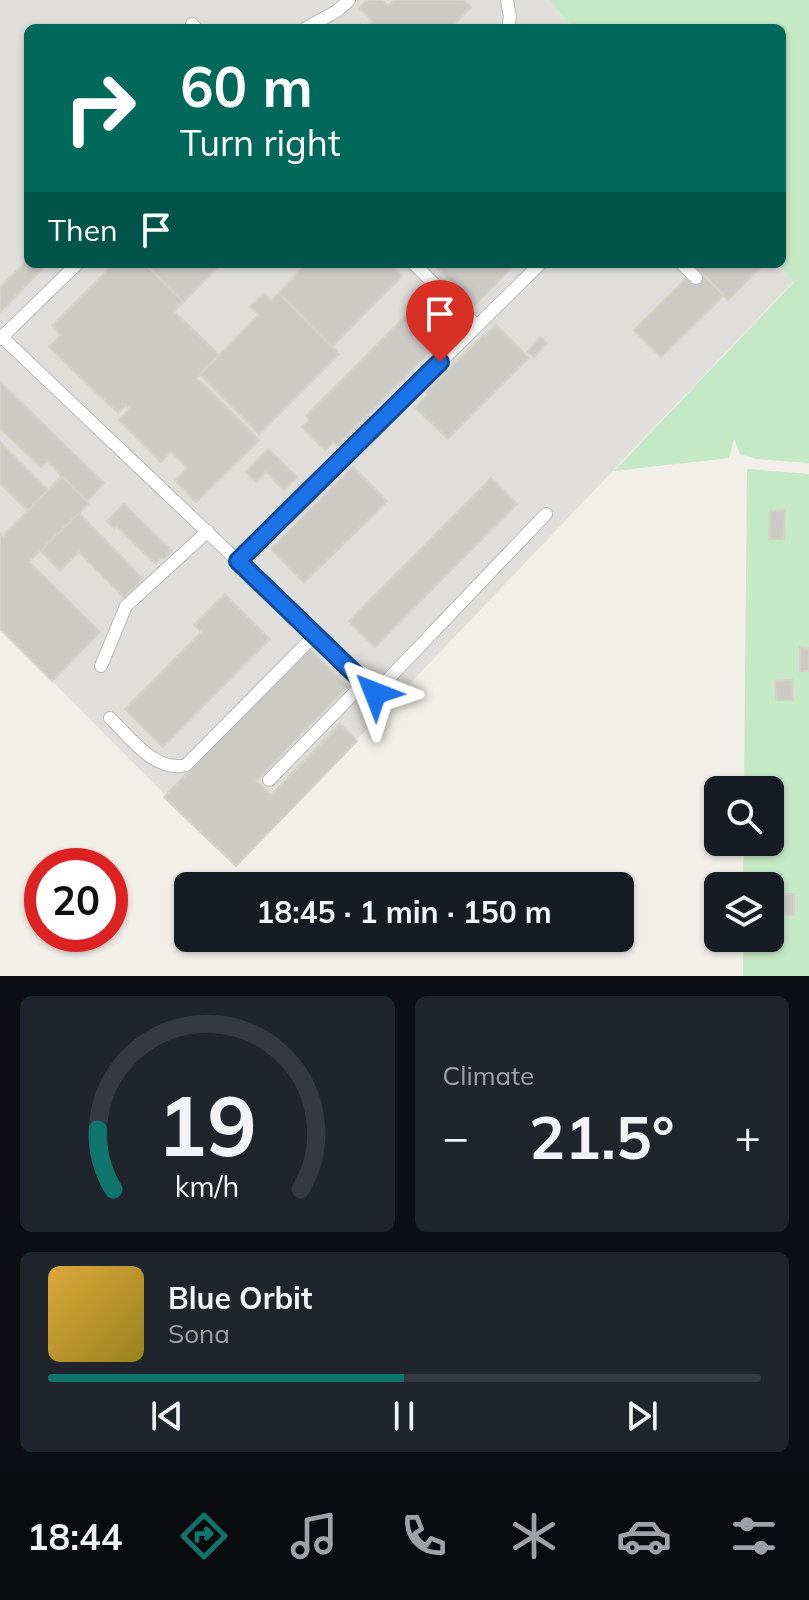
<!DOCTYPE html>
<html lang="en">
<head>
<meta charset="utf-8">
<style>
	:root { --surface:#171b24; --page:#20242c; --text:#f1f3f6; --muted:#9ea1a6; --line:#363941; --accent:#0f766e }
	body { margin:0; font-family:Mulish,sans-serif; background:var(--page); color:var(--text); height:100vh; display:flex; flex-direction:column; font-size:30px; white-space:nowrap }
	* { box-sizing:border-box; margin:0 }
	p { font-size:26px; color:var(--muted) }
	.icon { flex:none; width:44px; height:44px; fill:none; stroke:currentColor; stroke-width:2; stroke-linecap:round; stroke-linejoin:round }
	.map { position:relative; height:976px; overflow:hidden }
	.side { display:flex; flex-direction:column; gap:20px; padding:20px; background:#0d0f14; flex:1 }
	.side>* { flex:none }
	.banner { position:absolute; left:24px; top:24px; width:762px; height:244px; border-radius:12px; box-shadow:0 2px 6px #0004; background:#00695c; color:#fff; overflow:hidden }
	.controls { position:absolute; left:704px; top:776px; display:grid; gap:16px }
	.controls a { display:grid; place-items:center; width:80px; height:80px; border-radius:12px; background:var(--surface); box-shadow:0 2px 6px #0004; font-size:40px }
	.speed { position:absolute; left:24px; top:848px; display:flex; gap:16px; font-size:40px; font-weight:700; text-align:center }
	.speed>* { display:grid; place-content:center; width:104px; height:104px; border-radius:50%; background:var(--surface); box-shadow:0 2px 6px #0004; line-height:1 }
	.speed .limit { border:12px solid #d22; background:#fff; color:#111 }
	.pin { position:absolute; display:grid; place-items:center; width:68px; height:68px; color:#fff; margin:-82px -34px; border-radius:50% 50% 50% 0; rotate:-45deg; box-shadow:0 0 8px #0007 }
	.pin .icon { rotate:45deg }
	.me { position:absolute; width:88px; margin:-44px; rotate:315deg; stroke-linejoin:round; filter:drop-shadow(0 0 6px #0008) }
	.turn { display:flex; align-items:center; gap:28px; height:168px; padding:0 24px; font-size:36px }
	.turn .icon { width:104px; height:104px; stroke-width:2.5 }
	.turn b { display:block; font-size:56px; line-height:68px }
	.then { display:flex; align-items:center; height:76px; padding:0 24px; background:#0003; gap:16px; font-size:30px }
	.big { font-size:60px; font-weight:700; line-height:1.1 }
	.side .card { flex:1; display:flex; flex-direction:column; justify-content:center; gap:12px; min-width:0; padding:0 28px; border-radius:12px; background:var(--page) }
	.side .dial { align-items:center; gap:0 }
	.dial svg { height:208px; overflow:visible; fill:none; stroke:var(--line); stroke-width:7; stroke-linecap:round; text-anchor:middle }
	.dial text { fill:var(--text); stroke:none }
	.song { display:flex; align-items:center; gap:24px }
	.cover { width:96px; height:96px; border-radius:12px; background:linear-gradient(135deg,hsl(40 70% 55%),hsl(50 70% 35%)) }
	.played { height:8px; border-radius:4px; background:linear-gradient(90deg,var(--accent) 50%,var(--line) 50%) }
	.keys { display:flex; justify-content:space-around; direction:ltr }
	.heat { display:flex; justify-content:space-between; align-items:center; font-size:44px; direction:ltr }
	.side .tiles { flex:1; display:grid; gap:20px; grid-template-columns:1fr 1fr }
	.card:last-child { grid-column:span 2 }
	.trip { position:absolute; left:174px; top:872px; width:460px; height:80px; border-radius:12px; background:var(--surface); box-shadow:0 2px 6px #0004; font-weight:700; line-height:80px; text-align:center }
	.menu { display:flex; height:128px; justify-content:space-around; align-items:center; background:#090b0e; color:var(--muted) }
	.menu .icon { width:56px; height:56px }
	.menu .selected { color:var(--accent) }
	.menu b { font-size:36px; color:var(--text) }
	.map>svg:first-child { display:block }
	.industrial { fill:#e0deda }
	.green { fill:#c5e8c5 }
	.building { fill:#cccac5; stroke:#d6d1c6; stroke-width:2 }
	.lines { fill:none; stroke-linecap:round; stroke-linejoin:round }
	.service-casing { stroke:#b5b8bc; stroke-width:14 }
	.service { stroke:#fff; stroke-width:12 }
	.route-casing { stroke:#114b97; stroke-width:20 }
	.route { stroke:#1a73e8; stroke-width:14 }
</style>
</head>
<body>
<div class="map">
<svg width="809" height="976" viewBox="0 0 809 976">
	<rect width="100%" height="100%" fill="#f1efe8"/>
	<!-- industrial -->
	<path class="industrial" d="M0 0H549L573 28H28V264H779L794 281 236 866 0 629Z"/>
	<!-- green -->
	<path class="green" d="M549 0H809V463L756 459 740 454 734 439 729 458 614 471 794 282 779 264H782V28H573Z
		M747 469 809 474V976H743V938H770V886H743L744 842H770V790H744Z"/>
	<!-- building -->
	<path class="building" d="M367 0H382L388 6 394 0H463L471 7 450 28H366L373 21 359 8Z
		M28 259V264H47L0 312V288Z
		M114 264H145L183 302 174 311 219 355 197 378 259 440 196 502 175 481 188 468 171 451 161 462 119 420 130 409 126 405 118 413 49 347 61 335 52 326Z
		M145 264H221L183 302Z
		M306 264H389L402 276 332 347 279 293Z
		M433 264H515L475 305Z
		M693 264H764L728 300Z
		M704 275 724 295 661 357 634 330 687 278 694 285Z
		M279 293 339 354 259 434 200 374 259 315 250 307 264 294 271 301Z
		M423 305 446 328 438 336 442 340 337 446 333 442 325 450 302 427 310 420 306 416 412 309 415 313Z
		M496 325 529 358 448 439 415 407 428 395 426 392 483 335 485 336Z
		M540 337 547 343 534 357 527 352Z
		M0 382 104 483 87 501 47 461 41 467 0 428Z
		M0 442 48 490 28 511 0 483Z
		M268 449 297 477 284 490 266 472 256 482 246 472Z
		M353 467 387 501 304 583 271 549Z
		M62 476 89 503 29 562 100 632 52 681 0 629V533L3 536Z
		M491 478 517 504 375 647 349 621Z
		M124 504 172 551 164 559 162 557 156 564 116 526 114 528 107 521Z
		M785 510 784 539H769L770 511Z
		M79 513 143 579 124 597 79 552 60 571 41 551Z
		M225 594 270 639 163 747 125 709 201 632 194 625Z
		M800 647 809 648V671H800Z
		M309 648 348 686 256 781 271 795 340 724 357 741 236 866 164 797Z
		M792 680 793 700H776L775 681Z
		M783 894H794V915H782Z"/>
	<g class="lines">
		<defs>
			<path id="service" d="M507 0 510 17 508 28
				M192 24 196 28
				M306 28 337 11 349 0
				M414 264 477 326
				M682 264 696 278
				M2 337 365 682 269 780
				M0 339 77 264
				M238 561 540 264
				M101 666 126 606 208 531
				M365 682 375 693 546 514
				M110 718C130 737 155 773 186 765L316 634"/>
		</defs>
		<!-- service casing -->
		<use href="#service" class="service-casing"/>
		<!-- service -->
		<use href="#service" class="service"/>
	</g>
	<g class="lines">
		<defs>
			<path id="route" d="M375 693 238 561 440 362"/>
		</defs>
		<!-- route casing -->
		<use href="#route" class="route-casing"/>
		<!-- route -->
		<use href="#route" class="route"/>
	</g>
</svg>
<div class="controls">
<a><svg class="icon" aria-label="search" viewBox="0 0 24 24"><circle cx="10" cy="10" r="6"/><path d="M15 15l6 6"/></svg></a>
<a><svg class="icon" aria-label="layers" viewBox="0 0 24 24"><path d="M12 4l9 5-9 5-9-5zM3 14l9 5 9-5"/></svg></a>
</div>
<div class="speed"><div class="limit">20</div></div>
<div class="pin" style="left:440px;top:362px;background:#d93025"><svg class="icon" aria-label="arrive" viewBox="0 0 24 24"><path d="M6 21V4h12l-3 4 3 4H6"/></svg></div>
<svg class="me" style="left:375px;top:693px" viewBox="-20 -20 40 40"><path d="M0-17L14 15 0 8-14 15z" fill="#1a73e8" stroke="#fff" stroke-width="4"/></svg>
<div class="trip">18:45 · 1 min · 150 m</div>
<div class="banner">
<div class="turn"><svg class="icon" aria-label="right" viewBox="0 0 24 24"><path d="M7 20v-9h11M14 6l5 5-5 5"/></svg><div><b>60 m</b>Turn right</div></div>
<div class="then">Then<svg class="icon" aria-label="arrive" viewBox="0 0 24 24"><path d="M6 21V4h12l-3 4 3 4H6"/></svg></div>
</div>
</div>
<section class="side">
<div class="tiles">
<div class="card dial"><svg viewBox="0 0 100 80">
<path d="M14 69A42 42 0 1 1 86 69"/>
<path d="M14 69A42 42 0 0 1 8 46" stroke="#0f766e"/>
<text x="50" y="56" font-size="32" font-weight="700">19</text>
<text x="50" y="72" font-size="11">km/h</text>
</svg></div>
<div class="card"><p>Climate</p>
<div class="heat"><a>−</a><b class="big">21.5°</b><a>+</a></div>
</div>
<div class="card">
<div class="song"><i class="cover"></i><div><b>Blue Orbit</b><p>Sona</p></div></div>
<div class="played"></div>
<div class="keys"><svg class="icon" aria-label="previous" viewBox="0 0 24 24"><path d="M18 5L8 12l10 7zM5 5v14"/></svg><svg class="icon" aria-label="pause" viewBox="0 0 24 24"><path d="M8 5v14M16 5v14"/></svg><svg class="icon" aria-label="next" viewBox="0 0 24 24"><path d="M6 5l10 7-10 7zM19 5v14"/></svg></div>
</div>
</div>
</section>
<nav class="menu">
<b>18:44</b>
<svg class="icon selected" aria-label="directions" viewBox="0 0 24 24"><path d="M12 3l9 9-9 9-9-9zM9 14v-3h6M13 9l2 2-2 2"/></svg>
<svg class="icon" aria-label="music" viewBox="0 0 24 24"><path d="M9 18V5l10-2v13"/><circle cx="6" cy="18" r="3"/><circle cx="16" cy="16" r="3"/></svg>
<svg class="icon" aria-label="phone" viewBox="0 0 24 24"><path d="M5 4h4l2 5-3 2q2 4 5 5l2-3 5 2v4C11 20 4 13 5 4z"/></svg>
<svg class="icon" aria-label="climate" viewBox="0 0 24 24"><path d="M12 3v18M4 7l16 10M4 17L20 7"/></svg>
<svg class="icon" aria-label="car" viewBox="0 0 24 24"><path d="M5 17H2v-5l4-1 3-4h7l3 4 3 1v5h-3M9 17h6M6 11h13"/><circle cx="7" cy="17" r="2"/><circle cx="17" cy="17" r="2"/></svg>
<svg class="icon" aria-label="filters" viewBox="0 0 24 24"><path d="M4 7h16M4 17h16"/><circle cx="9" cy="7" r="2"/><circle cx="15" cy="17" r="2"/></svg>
</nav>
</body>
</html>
